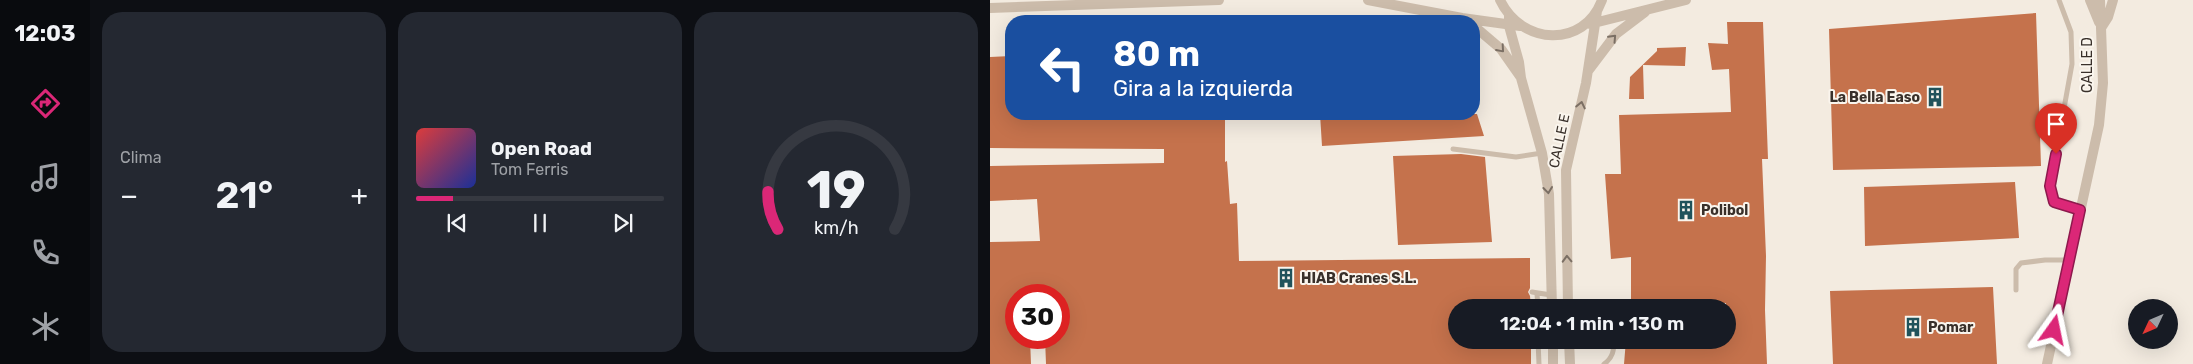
<!DOCTYPE html>
<html lang="es">
<head>
<meta charset="utf-8">
<style>
	:root { --surface:#171b24; --page:#242831; --text:#f1f3f6; --muted:#9ea1a6; --line:#363941; --accent:#db2777 }
	body { margin:0; font-family:Rubik,sans-serif; background:var(--page); color:var(--text); height:100vh; display:flex; flex-direction:column; font-size:19px; white-space:nowrap }
	* { box-sizing:border-box; margin:0 }
	p { font-size:16px; color:var(--muted) }
	.icon { flex:none; width:28px; height:28px; fill:none; stroke:currentColor; stroke-width:2; stroke-linecap:round; stroke-linejoin:round }
	.map { position:relative; flex:1; overflow:hidden }
	.drawer { display:flex; flex-direction:column; gap:12px; padding:12px; background:#0d0f14; width:900px }
	.drawer>* { flex:none }
	.guide { position:absolute; left:15px; top:15px; width:475px; height:105px; border-radius:20px; box-shadow:0 5px 20px #0002; background:#1a4fa0; color:#fff; overflow:hidden }
	.needle { width:32px; rotate:226deg }
	.controls { position:absolute; left:1138px; top:299px; display:grid; gap:10px }
	.controls a { display:grid; place-items:center; width:50px; height:50px; border-radius:50%; background:var(--surface); box-shadow:0 5px 20px #0002; font-size:25px }
	.speed { position:absolute; left:15px; top:284px; display:flex; gap:10px; font-size:25px; font-weight:700; text-align:center }
	.speed>* { display:grid; place-content:center; width:65px; height:65px; border-radius:50%; background:var(--surface); box-shadow:0 5px 20px #0002; line-height:1 }
	.speed .limit { border:8px solid #d22; background:#fff; color:#111 }
	.pin { position:absolute; display:grid; place-items:center; width:42px; height:42px; color:#fff; margin:-51px -21px; border-radius:50% 50% 50% 0; rotate:-45deg; box-shadow:0 0 5px #0007 }
	.pin .icon { rotate:45deg }
	.me { position:absolute; width:55px; margin:-28px; rotate:12deg; stroke-linejoin:round; filter:drop-shadow(0 0 4px #0008) }
	.turn { display:flex; align-items:center; gap:18px; height:105px; padding:0 25px; font-size:22px }
	.turn .icon { width:65px; height:65px; stroke-width:2.5 }
	.turn b { display:block; font-size:35px; line-height:42px }
	.big { font-size:38px; font-weight:600; line-height:1.1 }
	.drawer .card { flex:1; display:flex; flex-direction:column; justify-content:center; gap:8px; min-width:0; padding:0 18px; border-radius:20px; background:var(--page) }
	.drawer .dial { align-items:center; gap:0 }
	.dial svg { height:130px; overflow:visible; fill:none; stroke:var(--line); stroke-width:7; stroke-linecap:round; text-anchor:middle }
	.dial text { fill:var(--text); stroke:none }
	.song { display:flex; align-items:center; gap:15px }
	.cover { width:60px; height:60px; border-radius:8px; background:linear-gradient(135deg,hsl(0 70% 55%),hsl(230 70% 35%)) }
	.played { height:5px; border-radius:2px; background:linear-gradient(90deg,var(--accent) 15%,var(--line) 15%) }
	.keys { display:flex; justify-content:space-around; direction:ltr }
	.heat { display:flex; justify-content:space-between; align-items:center; font-size:28px; direction:ltr }
	.drawer .tiles { flex:1; display:grid; gap:12px; grid-template-columns:repeat(3,1fr) }
	.trip { position:absolute; left:458px; top:299px; width:288px; height:50px; border-radius:25px; background:var(--surface); box-shadow:0 5px 20px #0002; font-weight:600; line-height:50px; text-align:center }
	main { display:flex; flex:1; min-height:0 }
	.dock { display:flex; flex-direction:column; width:90px; justify-content:space-around; align-items:center; background:#090b0e; color:var(--muted) }
	.dock .icon { width:35px; height:35px }
	.dock .selected { color:var(--accent) }
	.dock b { font-size:22px; color:var(--text) }
	.map>svg:first-child { display:block }
	.building { fill:#c5724c }
	.lines { fill:none; stroke-linecap:round; stroke-linejoin:round }
	.lane { stroke:#ccbcab; stroke-width:5 }
	.street { stroke:#ccbcab; stroke-width:10 }
	.oneway { stroke:#7b6f64 }
	.route-casing { stroke:#8e194d; stroke-width:12 }
	.route { stroke:#db2777; stroke-width:9 }
	.labels { text-anchor:middle; stroke-width:4; stroke-linejoin:round; paint-order:stroke }
	.street-label { font-size:14px; fill:#39302a; stroke:#faf5ed }
	.poi-label { font-size:14px; font-weight:bold; fill:#39302a; stroke:#faf5ed; text-anchor:start }
</style>
</head>
<body>
<main>
<nav class="dock">
<b>12:03</b>
<svg class="icon selected" aria-label="directions" viewBox="0 0 24 24"><path d="M12 3l9 9-9 9-9-9zM9 14v-3h6M13 9l2 2-2 2"/></svg>
<svg class="icon" aria-label="music" viewBox="0 0 24 24"><path d="M9 18V5l10-2v13"/><circle cx="6" cy="18" r="3"/><circle cx="16" cy="16" r="3"/></svg>
<svg class="icon" aria-label="phone" viewBox="0 0 24 24"><path d="M5 4h4l2 5-3 2q2 4 5 5l2-3 5 2v4C11 20 4 13 5 4z"/></svg>
<svg class="icon" aria-label="climate" viewBox="0 0 24 24"><path d="M12 3v18M4 7l16 10M4 17L20 7"/></svg>
</nav>
<section class="drawer">
<div class="tiles">
<div class="card"><p>Clima</p>
<div class="heat"><a>−</a><b class="big">21°</b><a>+</a></div>
</div>
<div class="card">
<div class="song"><i class="cover"></i><div><b>Open Road</b><p>Tom Ferris</p></div></div>
<div class="played"></div>
<div class="keys"><svg class="icon" aria-label="previous" viewBox="0 0 24 24"><path d="M18 5L8 12l10 7zM5 5v14"/></svg><svg class="icon" aria-label="pause" viewBox="0 0 24 24"><path d="M8 5v14M16 5v14"/></svg><svg class="icon" aria-label="next" viewBox="0 0 24 24"><path d="M6 5l10 7-10 7zM19 5v14"/></svg></div>
</div>
<div class="card dial"><svg viewBox="0 0 100 80">
<path d="M14 69A42 42 0 1 1 86 69"/>
<path d="M14 69A42 42 0 0 1 8 46" stroke="#db2777"/>
<text x="50" y="56" font-size="32" font-weight="700">19</text>
<text x="50" y="72" font-size="11">km/h</text>
</svg></div>
</div>
</section>
<div class="map">
<svg width="1203" height="364" viewBox="0 0 1203 364">
	<rect width="100%" height="100%" fill="#f3ebe0"/>
	<!-- building -->
	<path class="building" d="M1046 13 1051 166 843 170 839 29Z
		M737 22H773L778 159H772L776 256 775 310 777 364H634L636 340H736V303L641 306V257L621 259 615 174H631L629 115 741 112 739 69 722 70 718 43 738 44Z
		M696 47 695 66 653 65 654 99H639L640 77 667 51V48Z
		M21 56V114H235V162L237 161 240 204 247 203 249 261 540 258V288L538 292 540 296 541 308H466V340H541V364H56L55 338H69V295H26V338H40L41 364H0V242L50 241 47 199 0 201V166L174 163V149L0 148V57Z
		M330 114H487L494 136 332 146Z
		M471 154 495 157 502 242 408 245 403 156Z
		M1025 182 1029 238 875 246 874 187Z
		M1003 287 1007 364H843L840 291Z"/>
	<g class="lines">
		<!-- lane -->
		<path class="lane" d="M1069 0 1081 32 1082 64 1060 186 1064 202 1090 210
			M463 149 526 157 552 153
			M1026 290V269L1031 263 1055 260H1079
			M542 292 561 295
			M547 294 548 308
			M548 340 549 364
			M614 364C623 358 624 350 624 340"/>
		<!-- street -->
		<path class="street" d="M378 0 472 18 530 26
			M510 0C531 45 594 49 612 0
			M1100 0 1109 22
			M0 8 229 0
			M519 16V26L529 62 531 78 552 153 559 194 562 308
			M600 24 696 0
			M484 26 511 49 530 76
			M1111 28 1118 17 1123 0
			M598 71 626 34 655 12
			M578 308 576 170 596 83 607 11
			M563 340V364
			M579 340 580 364
			M1057 364 1109 125 1113 83 1110 0"/>
	</g>
	<!-- one-way arrows -->
	<defs><path id="oneway-chevron" d="M-2-3.5L2.5 0L-2 3.5" fill="none" stroke-width="1.6" stroke-linecap="round" stroke-linejoin="round" transform="scale(1.25)"/></defs>
	<g class="oneway">
		<use href="#oneway-chevron" transform="translate(623 38) rotate(-47)"/>
		<use href="#oneway-chevron" transform="translate(511 49) rotate(49)"/>
		<use href="#oneway-chevron" transform="translate(591 105) rotate(-78)"/>
		<use href="#oneway-chevron" transform="translate(558 190) rotate(83)"/>
		<use href="#oneway-chevron" transform="translate(577 259) rotate(-92)"/>
	</g>
	<g class="lines">
		<defs>
			<path id="route" d="M1064 330 1090 210 1064 202 1060 186 1066 154"/>
		</defs>
		<!-- route casing -->
		<use href="#route" class="route-casing"/>
		<!-- route -->
		<use href="#route" class="route"/>
	</g>
	<!-- icons -->
	<defs>
		<symbol id="building-bare" viewBox="-9 -9 18 18"><path d="M-4-6H4V6H1V3H-1V6H-4ZM-2.5-4.3h1.7v1.8h-1.7ZM.8-4.3h1.7v1.8H.8ZM-2.5-1h1.7V.8h-1.7ZM.8-1h1.7V.8H.8Z" fill="#20535b" stroke="#faf5ed" stroke-width="2.5" paint-order="stroke"/></symbol>
	</defs>
	<g fill-rule="evenodd">
		<use href="#building-bare" x="931" y="83" width="28" height="28"/>
		<use href="#building-bare" x="682" y="196" width="28" height="28"/>
		<use href="#building-bare" x="282" y="264" width="28" height="28"/>
		<use href="#building-bare" x="909" y="313" width="28" height="28"/>
	</g>
	<g class="labels">
		<!-- street labels -->
		<g class="street-label">
			<text transform="translate(1097 65) rotate(-90)" y="5">CALLE D</text>
			<text transform="translate(569 141) rotate(-78)" y="5">CALLE E</text>
		</g>
		<!-- poi labels -->
		<g class="poi-label">
			<text x="930" y="102" text-anchor="end">La Bella Easo</text>
			<text x="711" y="215">Polibol</text>
			<text x="311" y="283">HIAB Cranes S.L.</text>
			<text x="938" y="332">Pomar</text>
		</g>
	</g>
</svg>
<div class="controls">
<a><svg class="needle" viewBox="-14 -14 28 28"><path d="M0-13l5 13h-10z" fill="#e53935"/><path d="M0 13l5-13h-10z" fill="#9ea1a6"/></svg></a>
</div>
<div class="speed"><div class="limit">30</div></div>
<div class="pin" style="left:1066px;top:154px;background:#d93025"><svg class="icon" aria-label="arrive" viewBox="0 0 24 24"><path d="M6 21V4h12l-3 4 3 4H6"/></svg></div>
<svg class="me" style="left:1064px;top:330px" viewBox="-20 -20 40 40"><path d="M0-17L14 15 0 8-14 15z" fill="#db2777" stroke="#fff" stroke-width="4"/></svg>
<div class="trip">12:04 · 1 min · 130 m</div>
<div class="guide">
<div class="turn"><svg class="icon" aria-label="left" viewBox="0 0 24 24"><path d="M17 20v-9H6M10 6l-5 5 5 5"/></svg><div><b>80 m</b>Gira a la izquierda</div></div>
</div>
</div>
</main>
</body>
</html>
